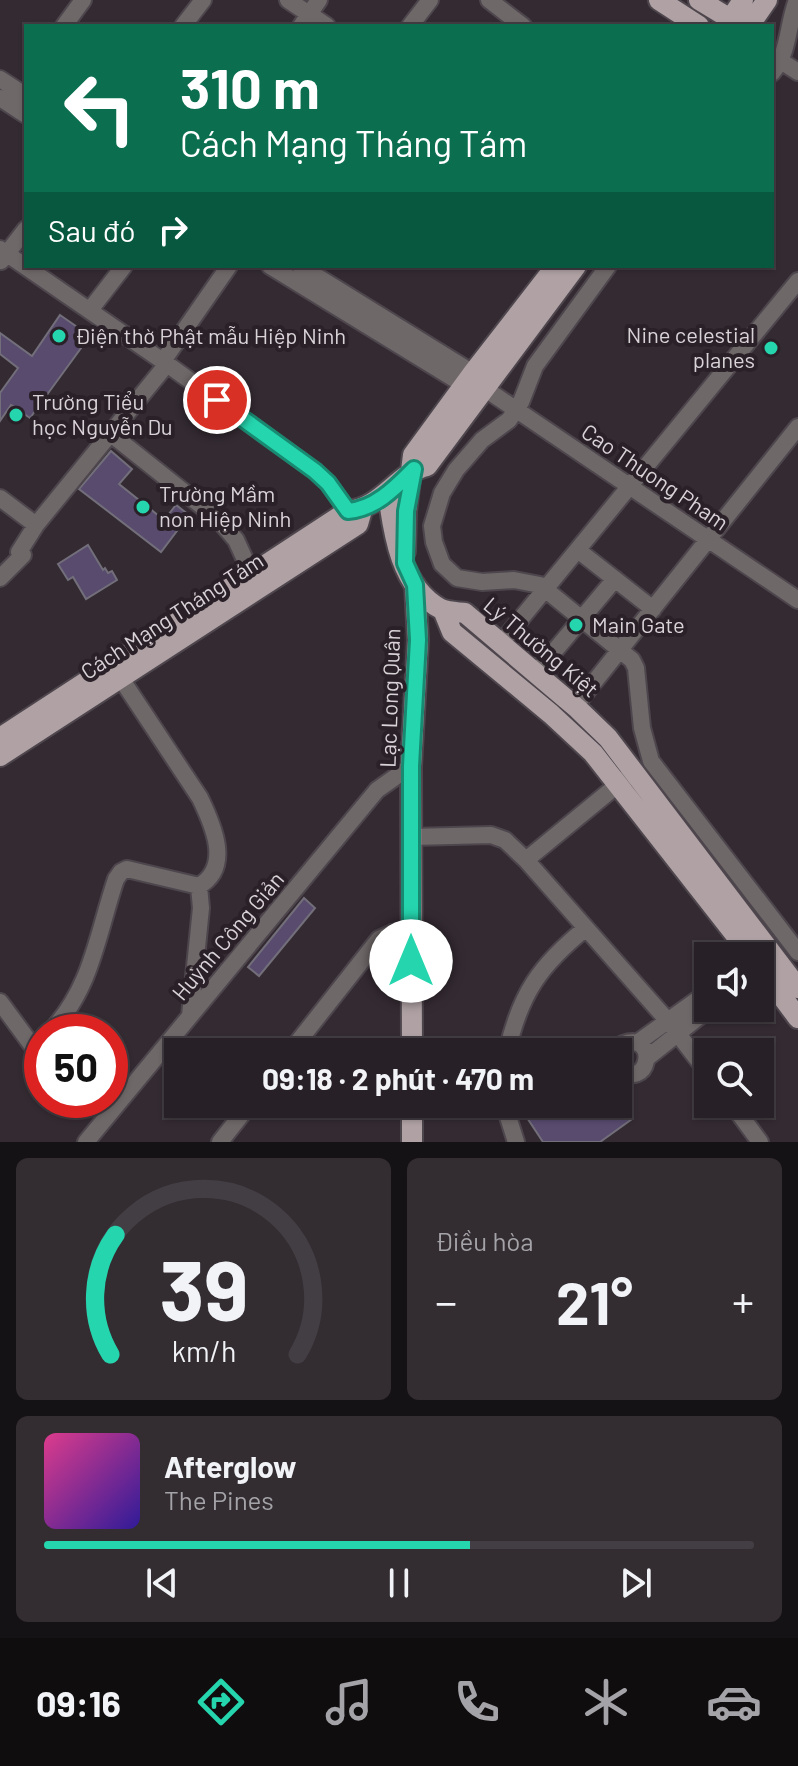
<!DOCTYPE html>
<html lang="vi">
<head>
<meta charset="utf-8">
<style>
	:root { --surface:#272026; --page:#332d32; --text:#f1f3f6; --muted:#a4a3a7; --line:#433e43; --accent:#25d5ae }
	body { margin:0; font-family:Barlow,sans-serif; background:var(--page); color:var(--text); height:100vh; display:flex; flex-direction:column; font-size:30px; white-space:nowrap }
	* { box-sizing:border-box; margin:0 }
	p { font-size:26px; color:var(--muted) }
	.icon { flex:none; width:44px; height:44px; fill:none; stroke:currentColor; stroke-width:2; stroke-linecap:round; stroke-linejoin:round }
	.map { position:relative; height:1142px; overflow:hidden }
	.panel { display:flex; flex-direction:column; gap:16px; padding:16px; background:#151215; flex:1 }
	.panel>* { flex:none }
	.hud { position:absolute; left:24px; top:24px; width:750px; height:244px; border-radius:0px; box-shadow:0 2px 6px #0004,0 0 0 2px var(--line); background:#0b6e4f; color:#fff; overflow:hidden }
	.controls { position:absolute; left:694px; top:942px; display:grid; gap:16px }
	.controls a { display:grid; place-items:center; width:80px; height:80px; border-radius:0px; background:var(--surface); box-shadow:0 2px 6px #0004,0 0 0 2px var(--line); font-size:40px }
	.speed { position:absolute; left:24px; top:1014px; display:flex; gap:16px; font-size:40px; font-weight:700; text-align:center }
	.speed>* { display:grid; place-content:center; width:104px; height:104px; border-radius:50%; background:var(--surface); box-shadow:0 2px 6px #0004,0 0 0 2px var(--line); line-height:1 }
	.speed .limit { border:12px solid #d22; background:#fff; color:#111 }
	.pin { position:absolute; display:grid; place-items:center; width:68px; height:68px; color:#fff; margin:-34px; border:4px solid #fff; border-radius:50%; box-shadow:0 2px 8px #0007 }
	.me { position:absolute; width:88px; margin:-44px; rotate:0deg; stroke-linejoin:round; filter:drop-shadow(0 0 6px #0008) }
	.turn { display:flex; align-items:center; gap:28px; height:168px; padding:0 24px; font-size:36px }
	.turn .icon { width:104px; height:104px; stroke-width:2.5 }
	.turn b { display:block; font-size:56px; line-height:68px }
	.then { display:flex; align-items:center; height:76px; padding:0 24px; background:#0003; gap:16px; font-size:30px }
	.big { font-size:60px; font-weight:700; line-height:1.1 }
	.panel .tile { flex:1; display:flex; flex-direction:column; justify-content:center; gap:12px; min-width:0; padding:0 28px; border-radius:12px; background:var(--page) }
	.panel .dial { align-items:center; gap:0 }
	.dial svg { height:208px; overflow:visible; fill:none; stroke:var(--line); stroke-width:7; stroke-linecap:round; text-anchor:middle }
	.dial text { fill:var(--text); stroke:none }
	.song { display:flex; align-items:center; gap:24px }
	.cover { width:96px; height:96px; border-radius:12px; background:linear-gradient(135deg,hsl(330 70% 55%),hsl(250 70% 35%)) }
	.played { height:8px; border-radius:4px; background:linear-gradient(90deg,var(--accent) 60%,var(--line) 60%) }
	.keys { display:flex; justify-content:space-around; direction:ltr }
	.heat { display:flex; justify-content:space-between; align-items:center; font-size:44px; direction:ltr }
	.panel .tiles { flex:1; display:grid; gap:16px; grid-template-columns:1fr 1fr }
	.tile:last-child { grid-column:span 2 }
	.trip { position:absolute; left:164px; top:1038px; width:468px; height:80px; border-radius:0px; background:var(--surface); box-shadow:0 2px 6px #0004,0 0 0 2px var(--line); font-weight:700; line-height:80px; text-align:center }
	.menu { display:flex; height:128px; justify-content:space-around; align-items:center; background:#100d0f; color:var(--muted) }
	.menu .icon { width:56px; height:56px }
	.menu .current { color:var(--accent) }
	.menu b { font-size:36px; color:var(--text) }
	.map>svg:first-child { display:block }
	.building { fill:#584b6e; stroke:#726e7a; stroke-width:2 }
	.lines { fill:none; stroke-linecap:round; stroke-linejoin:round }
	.minor-casing { stroke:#4e464d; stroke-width:20 }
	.major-casing { stroke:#4e464d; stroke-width:24 }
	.minor { stroke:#6f6869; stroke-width:16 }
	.major { stroke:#afa1a4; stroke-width:20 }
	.route-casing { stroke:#188a71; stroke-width:20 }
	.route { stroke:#25d5ae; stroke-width:14 }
	.poi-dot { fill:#25d5ae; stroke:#2a2128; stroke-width:3 }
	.labels { text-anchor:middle; stroke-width:8; stroke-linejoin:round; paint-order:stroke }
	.poi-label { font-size:22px; fill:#d9d3d8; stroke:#2a2128; text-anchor:start }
	.street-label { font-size:22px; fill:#d9d3d8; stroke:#2a2128 }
</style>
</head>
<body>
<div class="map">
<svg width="798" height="1142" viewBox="0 0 798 1142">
	<rect width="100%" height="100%" fill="#342b32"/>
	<!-- building -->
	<path class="building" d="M60 315 80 329 74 337 84 344 30 418 11 405 0 421V393L18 368 0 354V333L32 356Z
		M111 451 132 469 119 484 164 520 176 505 189 515 161 552 79 489Z
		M88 545 103 570 105 568 108 573 112 571 117 580 86 599 73 577 68 580 58 564Z
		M304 898 315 908 259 976 248 967Z
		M518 1104H620L632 1119 600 1142H543Z"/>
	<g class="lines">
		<defs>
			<path id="minor" d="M288 0 327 26
				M489 0 523 26
				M64 26 83 0
				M183 26 203 0
				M301 26 319 0
				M410 26 430 0
				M773 56 798 72
				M772 73C790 51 787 25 797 0
				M0 79 26 96
				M0 98 26 115
				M0 249 167 364 315 471 328 483 348 511
				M1 261 26 229
				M270 266 464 385
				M300 266 473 373
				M608 266 535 366 521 402 509 420 482 440 456 470 442 493 432 526 434 542 442 564 457 578 482 582 514 580 540 585 632 660 636 668 642 728 651 761 798 952
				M90 310 124 266
				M163 361 229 266
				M487 390 798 600
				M111 434 218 519 236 540 252 575
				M0 498 36 525
				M579 551 653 609
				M0 578 23 555 19 552 36 525 167 364
				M501 643 798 281
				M536 673 615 579
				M120 677 200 798C213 825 232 867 199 886
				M575 706 798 427
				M411 837 491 835 505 840 526 860 668 1021 708 1073
				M526 860 627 777
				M0 1002 42 1059
				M50 1032C92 988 97 935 116 879L121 872 127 869 199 886 201 908 190 1016
				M637 1043 708 992
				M290 1052 379 939 392 933 411 930
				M507 1052C520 994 540 965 586 928
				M617 1052 623 1044C661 1031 648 1095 618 1067
				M647 1058 710 1008
				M504 1104 516 1142
				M732 1104 760 1142
				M86 1142 377 790 411 766
				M220 1142 250 1104"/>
			<path id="major" d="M659 0 699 26
				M699 0 742 26
				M726 26 743 0
				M749 26 767 0
				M388 493C393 533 401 588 441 609 448 612 457 612 465 613L578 709 608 738 798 988
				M405 551 406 511 413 455 473 373 556 266
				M443 610 452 632 551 714 593 753 752 956
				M0 738 348 511C382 508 397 473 427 466L576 266
				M0 756 358 524 362 510
				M760 967 798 1018
				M412 1052 411 766 418 640 415 585
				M412 1104V1142"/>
		</defs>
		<!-- minor casing -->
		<use href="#minor" class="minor-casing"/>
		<!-- major casing -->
		<use href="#major" class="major-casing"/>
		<!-- minor -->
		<use href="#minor" class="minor"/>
		<!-- major -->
		<use href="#major" class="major"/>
	</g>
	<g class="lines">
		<defs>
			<path id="route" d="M217 400 315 471 328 483 348 511C375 509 395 488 414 469L406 511 405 563 415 585 418 640 411 766V961"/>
		</defs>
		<!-- route casing -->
		<use href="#route" class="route-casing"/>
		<!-- route -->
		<use href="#route" class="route"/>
	</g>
	<!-- markers -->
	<g class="poi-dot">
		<circle cx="59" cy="336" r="8"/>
		<circle cx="771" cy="348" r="8"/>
		<circle cx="16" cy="415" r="8"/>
		<circle cx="143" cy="507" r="8"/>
		<circle cx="576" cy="625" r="8"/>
	</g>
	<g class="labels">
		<!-- poi labels -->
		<g class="poi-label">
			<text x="755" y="343" text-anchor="end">Nine celestial<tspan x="755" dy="25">planes</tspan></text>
			<text x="75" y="344">Điện thờ Phật mẫu Hiệp Ninh</text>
			<text x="32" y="410">Trường Tiểu<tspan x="32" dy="25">học Nguyễn Du</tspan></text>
			<text x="159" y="502">Trường Mầm<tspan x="159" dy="25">non Hiệp Ninh</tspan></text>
			<text x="592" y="633">Main Gate</text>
		</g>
		<!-- street labels -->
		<g class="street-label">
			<text transform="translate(655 477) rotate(34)" y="8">Cao Thuong Pham</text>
			<text transform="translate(172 616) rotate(-33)" y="8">Cách Mạng Tháng Tám</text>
			<text transform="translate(541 647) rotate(40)" y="8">Lý Thường Kiệt</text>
			<text transform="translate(390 698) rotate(-88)" y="8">Lạc Long Quân</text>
			<text transform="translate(228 936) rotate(-50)" y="8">Huỳnh Công Giản</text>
		</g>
	</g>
</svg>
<div class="controls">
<a><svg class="icon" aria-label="sound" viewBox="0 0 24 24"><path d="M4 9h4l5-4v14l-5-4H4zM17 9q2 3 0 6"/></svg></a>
<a><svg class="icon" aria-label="search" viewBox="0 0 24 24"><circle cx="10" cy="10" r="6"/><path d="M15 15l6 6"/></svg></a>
</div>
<div class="speed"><div class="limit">50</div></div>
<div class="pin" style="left:217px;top:400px;background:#d93025"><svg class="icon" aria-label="arrive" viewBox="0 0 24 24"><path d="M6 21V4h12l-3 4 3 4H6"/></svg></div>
<svg class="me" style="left:411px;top:961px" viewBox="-20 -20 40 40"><circle r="19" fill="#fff"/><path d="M0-13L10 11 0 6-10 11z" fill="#25d5ae"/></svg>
<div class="trip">09:18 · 2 phút · 470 m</div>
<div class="hud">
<div class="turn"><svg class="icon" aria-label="left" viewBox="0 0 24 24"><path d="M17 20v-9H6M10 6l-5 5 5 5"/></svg><div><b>310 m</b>Cách Mạng Tháng Tám</div></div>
<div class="then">Sau đó<svg class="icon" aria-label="right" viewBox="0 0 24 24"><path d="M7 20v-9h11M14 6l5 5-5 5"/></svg></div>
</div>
</div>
<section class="panel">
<div class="tiles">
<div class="tile dial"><svg viewBox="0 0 100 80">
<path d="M14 69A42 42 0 1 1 86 69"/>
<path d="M14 69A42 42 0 0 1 16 23" stroke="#25d5ae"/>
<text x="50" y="56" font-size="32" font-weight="700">39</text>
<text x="50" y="72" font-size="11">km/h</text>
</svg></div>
<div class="tile"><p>Điều hòa</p>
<div class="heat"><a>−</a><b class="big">21°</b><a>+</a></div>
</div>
<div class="tile">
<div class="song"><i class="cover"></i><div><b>Afterglow</b><p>The Pines</p></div></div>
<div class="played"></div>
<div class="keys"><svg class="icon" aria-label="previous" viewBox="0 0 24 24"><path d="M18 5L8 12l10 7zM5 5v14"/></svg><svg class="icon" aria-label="pause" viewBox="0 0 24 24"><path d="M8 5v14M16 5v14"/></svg><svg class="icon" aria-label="next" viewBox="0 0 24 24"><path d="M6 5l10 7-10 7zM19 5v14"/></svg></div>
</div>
</div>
</section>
<nav class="menu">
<b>09:16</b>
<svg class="icon current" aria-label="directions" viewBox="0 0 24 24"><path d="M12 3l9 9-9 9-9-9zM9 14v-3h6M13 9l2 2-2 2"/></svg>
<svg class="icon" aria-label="music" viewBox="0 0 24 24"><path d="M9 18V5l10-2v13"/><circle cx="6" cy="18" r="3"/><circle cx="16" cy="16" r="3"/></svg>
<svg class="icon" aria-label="phone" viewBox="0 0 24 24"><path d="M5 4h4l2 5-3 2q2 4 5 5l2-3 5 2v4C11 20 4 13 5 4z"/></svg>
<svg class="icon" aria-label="climate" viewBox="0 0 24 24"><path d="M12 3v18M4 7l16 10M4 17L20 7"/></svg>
<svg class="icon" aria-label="car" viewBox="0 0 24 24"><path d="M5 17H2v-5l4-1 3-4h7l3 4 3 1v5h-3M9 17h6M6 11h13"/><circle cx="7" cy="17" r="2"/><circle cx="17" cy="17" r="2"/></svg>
</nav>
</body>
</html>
